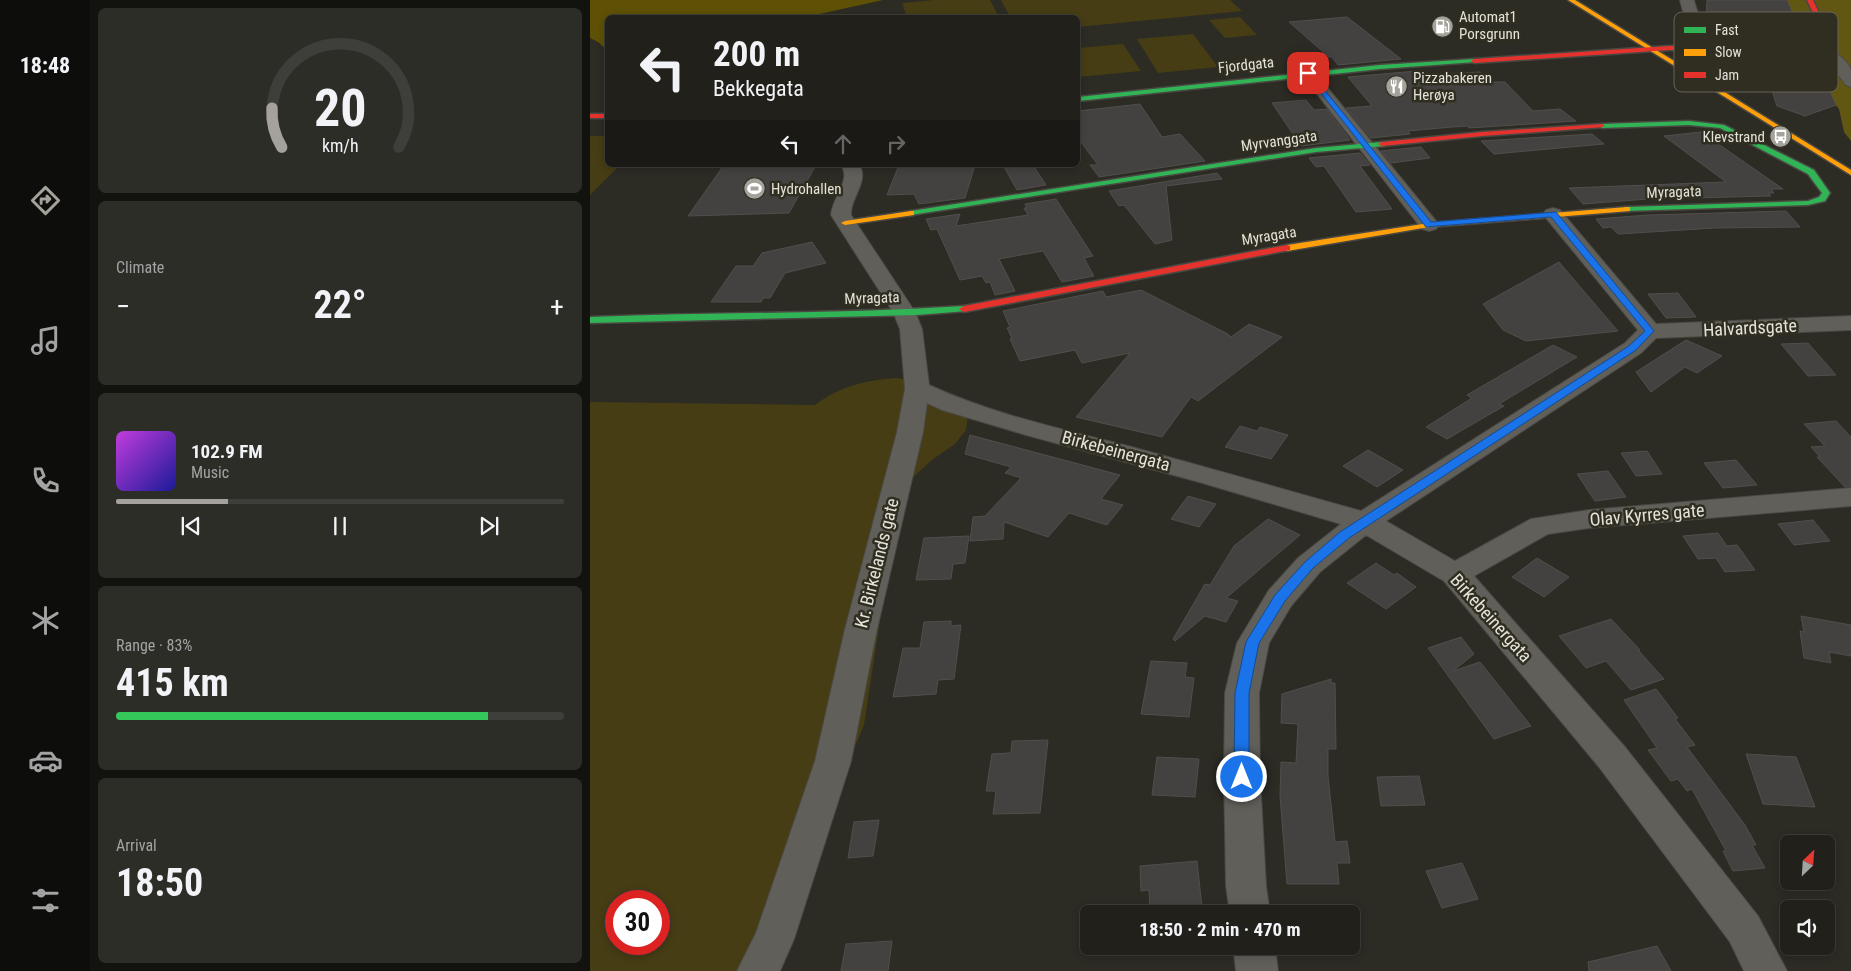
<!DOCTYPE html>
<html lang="en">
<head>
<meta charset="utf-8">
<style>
	:root { --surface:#21201b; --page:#2d2d28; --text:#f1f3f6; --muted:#a2a3a3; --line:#3e3e3a; --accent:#a4a29a }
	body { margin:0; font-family:"Roboto Condensed",sans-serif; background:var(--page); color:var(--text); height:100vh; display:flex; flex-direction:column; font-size:19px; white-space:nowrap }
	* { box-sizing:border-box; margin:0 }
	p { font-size:16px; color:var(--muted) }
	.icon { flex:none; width:28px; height:28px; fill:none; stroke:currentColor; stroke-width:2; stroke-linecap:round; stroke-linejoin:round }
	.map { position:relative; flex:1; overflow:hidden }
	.drawer { display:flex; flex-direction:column; gap:8px; padding:8px; background:#12120f; width:500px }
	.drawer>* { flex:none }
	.hud { position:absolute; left:15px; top:15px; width:475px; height:152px; border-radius:8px; box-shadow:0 2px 8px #0003,0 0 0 1px var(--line); background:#21201b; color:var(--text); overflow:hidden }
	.needle { width:32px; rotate:25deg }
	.fabs { position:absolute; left:1190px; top:835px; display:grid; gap:10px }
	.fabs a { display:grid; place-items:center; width:55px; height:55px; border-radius:8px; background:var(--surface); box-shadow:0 2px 8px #0003,0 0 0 1px var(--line); font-size:25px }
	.speed { position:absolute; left:15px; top:890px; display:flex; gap:10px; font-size:25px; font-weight:700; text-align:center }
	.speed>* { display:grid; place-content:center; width:65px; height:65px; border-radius:50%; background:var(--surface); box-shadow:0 2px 8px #0003,0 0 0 1px var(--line); line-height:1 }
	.speed .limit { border:8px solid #d22; background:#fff; color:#111 }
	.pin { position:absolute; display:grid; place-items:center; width:42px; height:42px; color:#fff; margin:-21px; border-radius:10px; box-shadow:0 2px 8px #0006 }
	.me { position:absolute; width:55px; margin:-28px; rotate:0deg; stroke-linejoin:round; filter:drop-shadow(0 0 4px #0008) }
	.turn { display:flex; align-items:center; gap:18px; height:105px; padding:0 25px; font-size:22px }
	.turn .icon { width:65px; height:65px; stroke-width:2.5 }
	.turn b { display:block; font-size:35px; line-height:42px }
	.lanes { display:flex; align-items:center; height:48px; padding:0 25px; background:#0003; justify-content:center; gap:25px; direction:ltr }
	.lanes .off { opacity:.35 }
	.big { font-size:38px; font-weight:700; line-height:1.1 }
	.drawer .widget { flex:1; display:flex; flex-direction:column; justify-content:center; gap:8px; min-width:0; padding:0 18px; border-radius:8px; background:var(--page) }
	.drawer .dial { align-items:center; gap:0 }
	.dial svg { height:130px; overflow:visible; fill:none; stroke:var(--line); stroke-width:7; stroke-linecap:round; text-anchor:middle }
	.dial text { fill:var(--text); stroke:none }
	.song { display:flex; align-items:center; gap:15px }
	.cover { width:60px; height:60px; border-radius:8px; background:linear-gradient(135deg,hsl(290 70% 55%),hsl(240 70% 35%)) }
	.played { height:5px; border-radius:2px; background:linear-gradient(90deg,var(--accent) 25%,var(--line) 25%) }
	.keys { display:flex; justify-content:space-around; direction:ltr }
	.heat { display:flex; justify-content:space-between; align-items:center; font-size:28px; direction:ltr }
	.charge { height:8px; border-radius:4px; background:linear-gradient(90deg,#34c759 83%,var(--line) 0) }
	.trip { position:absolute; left:490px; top:905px; width:280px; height:50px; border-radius:8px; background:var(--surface); box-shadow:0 2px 8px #0003,0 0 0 1px var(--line); font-weight:700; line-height:50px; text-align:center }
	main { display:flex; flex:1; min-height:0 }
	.tabs { display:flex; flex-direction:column; width:90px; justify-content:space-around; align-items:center; background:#0d0d0b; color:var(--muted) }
	.tabs .icon { width:35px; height:35px }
	.tabs .on { color:var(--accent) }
	.tabs b { font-size:22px; color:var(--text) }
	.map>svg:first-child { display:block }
	.green { fill:#463d14; fill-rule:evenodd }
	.forest { fill:#625613 }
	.water { fill:#5e5105 }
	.building { fill:#444240; stroke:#514f4d }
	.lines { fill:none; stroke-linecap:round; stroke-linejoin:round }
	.street-casing { stroke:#4a4843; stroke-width:2 }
	.fast-casing { stroke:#4a4843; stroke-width:3 }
	.slow-casing { stroke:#4a4843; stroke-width:3 }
	.jam-casing { stroke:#4a4843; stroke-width:3 }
	.street { fill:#605f5a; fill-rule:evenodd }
	.fast { fill:#30b455; fill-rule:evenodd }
	.slow { fill:#ff9f0a; fill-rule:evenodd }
	.jam { fill:#e5322d; fill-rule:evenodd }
	.route { fill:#1a73e8; stroke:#114b97 }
	.labels { text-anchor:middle; stroke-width:5; stroke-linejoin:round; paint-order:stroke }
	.far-poi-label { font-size:15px; fill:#e4e2da; stroke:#302d21; text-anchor:start }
	.far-street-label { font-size:15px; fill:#e4e2da; stroke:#302d21 }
	.street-label { font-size:18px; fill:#e4e2da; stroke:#302d21 }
	.key { fill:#302d21; stroke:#666358; stroke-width:1 }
	.key-label { font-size:14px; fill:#e4e2da }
</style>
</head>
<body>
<main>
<nav class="tabs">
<b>18:48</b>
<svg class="icon on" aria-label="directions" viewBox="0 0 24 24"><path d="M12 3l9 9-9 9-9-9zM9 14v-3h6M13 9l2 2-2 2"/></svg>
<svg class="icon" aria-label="music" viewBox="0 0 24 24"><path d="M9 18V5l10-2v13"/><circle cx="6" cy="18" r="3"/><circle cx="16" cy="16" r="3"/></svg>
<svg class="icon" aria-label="phone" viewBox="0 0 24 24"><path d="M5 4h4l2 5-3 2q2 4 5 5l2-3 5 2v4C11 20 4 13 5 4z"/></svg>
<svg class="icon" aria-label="climate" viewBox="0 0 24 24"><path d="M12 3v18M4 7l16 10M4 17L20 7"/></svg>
<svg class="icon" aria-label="car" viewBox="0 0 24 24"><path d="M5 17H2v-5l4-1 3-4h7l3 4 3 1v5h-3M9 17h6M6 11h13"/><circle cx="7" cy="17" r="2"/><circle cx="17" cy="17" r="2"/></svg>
<svg class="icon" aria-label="filters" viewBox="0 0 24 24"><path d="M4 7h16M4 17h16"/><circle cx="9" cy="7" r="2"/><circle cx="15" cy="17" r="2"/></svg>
</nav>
<section class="drawer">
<div class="widget dial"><svg viewBox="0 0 100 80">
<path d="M14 69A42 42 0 1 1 86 69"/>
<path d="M14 69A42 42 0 0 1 8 45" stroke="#a4a29a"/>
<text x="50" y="56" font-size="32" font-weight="700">20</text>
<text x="50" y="72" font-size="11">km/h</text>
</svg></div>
<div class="widget"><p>Climate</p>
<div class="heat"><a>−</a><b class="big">22°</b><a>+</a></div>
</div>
<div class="widget">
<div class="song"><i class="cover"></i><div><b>102.9 FM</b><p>Music</p></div></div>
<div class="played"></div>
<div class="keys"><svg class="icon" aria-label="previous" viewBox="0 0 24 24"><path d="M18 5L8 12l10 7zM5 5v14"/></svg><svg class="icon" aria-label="pause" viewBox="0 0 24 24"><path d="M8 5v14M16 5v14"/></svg><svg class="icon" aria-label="next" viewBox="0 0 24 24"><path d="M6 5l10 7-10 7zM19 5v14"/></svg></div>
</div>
<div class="widget"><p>Range · 83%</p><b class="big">415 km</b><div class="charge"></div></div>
<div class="widget"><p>Arrival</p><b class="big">18:50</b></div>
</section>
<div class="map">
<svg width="1261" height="971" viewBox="0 0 1261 971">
	<rect width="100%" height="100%" fill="#2c2b24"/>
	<!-- green -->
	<path class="green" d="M344 0H400L409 17H317L312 3Z
		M411 0H640L652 11 488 27V18L420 17Z
		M650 17 667 35 635 38 619 20Z
		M603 34 628 67 568 73 547 39Z
		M533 44 551 71 488 77V48Z
		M0 136H17L18 165H30L0 195Z
		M307 378 328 382 378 416 376 430 365 444 342 460 310 489 274 725 170 971H0V402L225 405C250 386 276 380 307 378ZM26 901H69V944H26Z"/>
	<!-- forest -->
	<path class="forest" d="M1186 0H1261V141L1254 132 1249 109 1227 82 1192 6Z"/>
	<!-- water -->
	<path class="water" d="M0 0H293L216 17 18 18 17 50 8 42 0 38Z"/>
	<!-- building -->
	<path class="building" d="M1117 0H1197L1208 25 1116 17Z
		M757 17 811 59 748 65 742 57H739L699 22Z
		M1175 69 1223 73 1226 82 1236 83 1246 105 1215 116 1187 106Z
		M827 71 831 75 890 72 901 82H915L943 111 970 109 986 121 879 128 877 126 862 127 818 131 820 134 781 138 756 108 782 106 758 77Z
		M716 100 724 110 737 109 760 140 711 146 682 103Z
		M550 104 572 137 590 134 615 161 509 177 500 165H508L488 138V111Z
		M1111 132 1193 189H1181L1184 193H1178L1181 196 1058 199 993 204 979 188 1136 182 1074 136Z
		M1002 134 1014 144 904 154 891 141Z
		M831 147 840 158 801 163 791 151Z
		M770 153 780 165 770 166 802 209 766 212 734 166 726 167 719 158Z
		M134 165H226L199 213 98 216Z
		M309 165H385L375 198 329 204 324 194 297 195Z
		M413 165H443L456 185 427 190Z
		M627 173 632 179 576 186 582 240 565 244 534 205 529 206 519 191Z
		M466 199 503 256 494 258 504 276 472 282 453 251 409 259 425 291 405 295 400 282 396 283 392 276 370 280 347 229 341 230 336 219 370 214 366 226 438 215 434 208H437L435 204Z
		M1196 211 1210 227 1125 228 1028 234 1021 227 1013 228 1006 219 1058 215Z
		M222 242 236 263 195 273 180 298H173L171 302H121L146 266H163L172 253Z
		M969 262 1015 316 1028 331 936 341 913 330 893 304Z
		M551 290 638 334 641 337 659 324 692 337 608 401 601 397 572 437 486 417 540 353 492 363 485 350 430 361 420 339 422 338 417 328 420 327 413 311 513 291 516 297Z
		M1088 293 1106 317 1076 318 1058 294Z
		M1096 340 1132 356 1107 373 1095 367 1061 392 1046 372Z
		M1218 343 1246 375 1218 376 1191 344Z
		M963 345 987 357 909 404 914 406 857 439 836 427 882 398 877 395Z
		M1246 421 1261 437V486L1255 487 1227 457H1230L1221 447 1235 446 1214 424Z
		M650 426 667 431 670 427 698 435 681 459 635 447Z
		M380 435 530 475 511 499 533 505 517 525 479 513 458 537 414 522 413 539 380 541 383 517 395 516 431 478 415 473 421 467 375 454Z
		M778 450 813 470 787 487 753 466Z
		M1057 451 1072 474 1046 476 1031 453Z
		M1146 460 1167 485 1133 488 1114 463Z
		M1018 471 1036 497 1005 501 987 474Z
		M598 496 626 504 609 527 581 519Z
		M678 519 710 535 636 598 648 601 636 622 615 616 585 641 583 639 615 584 620 585 644 546Z
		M1223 520 1240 541 1204 545 1188 524Z
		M1128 533 1137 546 1147 545 1165 570 1135 572 1126 558 1108 559 1093 536Z
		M379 536 375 563 363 564 361 579 326 580 334 538Z
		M947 558 979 577 954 597 922 577Z
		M786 563 804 575 807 573 826 587 796 609 757 583Z
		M1211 616 1261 625V656L1239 652 1241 663 1214 658 1210 631 1214 632Z
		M1021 619 1050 650H1048L1074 679 1041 690 1016 661 996 668 969 636Z
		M361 621V626L371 625 364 679 348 680 346 694 303 697 313 648H330L334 622Z
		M871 637 884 654 863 671 890 662 941 726 904 739 838 648Z
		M561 661 597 663 595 677 604 678 599 717 551 714Z
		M741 679V683H745L746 749H738V776L745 842 757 841 760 863H747L749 884H697L690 796 691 762 706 763 708 724 691 723 692 694Z
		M1066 689 1088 718 1085 719 1105 745 1097 747 1155 825 1166 845H1162L1175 868 1143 871 1133 851H1136L1102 789 1097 791 1088 779 1081 781 1058 750 1067 748 1034 700Z
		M458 740 450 813 403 814 406 791H396L402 754 421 753 422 741Z
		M1156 754 1206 757 1225 807 1173 804Z
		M567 757 609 759 605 797 562 795Z
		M829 776 835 805 791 806 787 777Z
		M289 820 283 856 258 858 264 822Z
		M607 861 612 908 560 913 559 890 551 891 550 866Z
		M872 863 888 899 852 908 836 871Z
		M302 941 298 971H251L256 944Z
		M1067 946 1081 971H999L998 962Z"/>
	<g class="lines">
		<defs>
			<path id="street" d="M1090 0H1104C1111 30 1123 34 1148 49L1150 52 1148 55C1139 57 1134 53 1127 48 1106 36 1095 24 1090 0Z
				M1216 42C1230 45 1256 54 1261 70 1261 74 1261 82 1261 87L1256 85C1241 65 1234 59 1211 49L1209 46 1211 43Z
				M718 68 723 70 846 221 849 225 846 229 839 231 832 229 713 76 710 73 713 70Z
				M251 165H269C280 180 260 198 261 215L325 312 332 329 339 385C402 414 471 429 538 446 616 467 694 489 771 511L1035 343 1048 330 956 218 953 214 956 210 963 208 970 210 1066 324 1261 316V330L1066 338 1051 353 796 521 865 561 941 519 999 510 1261 488V506L999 528 958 534 884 576 1035 747 1168 916 1197 971H1154L1140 942 1009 767 854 581 776 535 730 572 701 606 679 643 669 693 670 777 676 886 680 914H640L636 886 634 777 635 693 647 643 679 590 708 558 751 524 609 482 436 435 352 410 337 403 333 432 287 629 261 761 204 939 190 971H147L166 933 225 761 255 629 307 432 315 389 310 329 303 312 241 215C242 198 262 180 251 165Z
				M643 946H685L688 971H646Z"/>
			<path id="fast" d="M884 59 887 61 886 62 790 69 488 101V97L790 65Z
				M1099 121 1134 125 1224 170 1240 193 1235 201 1218 205 1034 211V207H1037L1218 201 1229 197 1232 193 1218 174 1130 128 1099 125 1012 128 1009 126 1012 124Z
				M792 142H795V146L726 152 321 215 317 213 321 211 726 148Z
				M374 306 377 307V311L327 315 0 323V317C125 312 249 314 374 306Z"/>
			<path id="slow" d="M978 0H985L1261 170V175Z
				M1037 207H1040V211L839 227 697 251 693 248 697 245 839 223Z
				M321 211H324V215L255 225 251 223 255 221Z"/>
			<path id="jam" d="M1217 0H1223L1237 30 1238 37C1228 47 1215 48 1202 50H1079L884 63 881 61 884 59 1079 46H1202L1222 43 1232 37 1231 30Z
				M0 114H18V118H0Z
				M1012 124 1014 125V127L892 136 792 146 788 144 792 142 892 132Z
				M697 245 700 246V250L374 312 369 309 374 306Z"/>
		</defs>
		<!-- street casing -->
		<use href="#street" class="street-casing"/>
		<!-- fast casing -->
		<use href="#fast" class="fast-casing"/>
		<!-- slow casing -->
		<use href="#slow" class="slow-casing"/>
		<!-- jam casing -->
		<use href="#jam" class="jam-casing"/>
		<!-- street -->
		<use href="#street" class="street"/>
		<!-- fast -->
		<use href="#fast" class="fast"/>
		<!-- slow -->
		<use href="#slow" class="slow"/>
		<!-- jam -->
		<use href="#jam" class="jam"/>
	</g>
	<!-- route -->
	<path class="route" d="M716 72H720L841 222 966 212 1064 331 1046 350 759 538 723 568 695 601 669 643 659 693V777L657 782 652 783 646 782 644 777 645 693 656 642 685 595 715 562 750 532 1039 346 1055 331 961 217 836 227 716 74Z"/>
	<!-- icons -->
	<defs>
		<symbol id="fuel-disc" viewBox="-11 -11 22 22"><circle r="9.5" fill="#a4a29a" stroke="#302d21"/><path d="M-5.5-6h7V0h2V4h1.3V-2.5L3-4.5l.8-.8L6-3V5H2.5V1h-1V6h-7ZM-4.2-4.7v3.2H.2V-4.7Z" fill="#fff"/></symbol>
		<symbol id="restaurant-disc" viewBox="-11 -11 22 22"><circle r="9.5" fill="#a4a29a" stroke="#302d21"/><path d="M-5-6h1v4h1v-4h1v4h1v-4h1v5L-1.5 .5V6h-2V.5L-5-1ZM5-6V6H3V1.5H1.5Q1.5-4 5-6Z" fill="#fff"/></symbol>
		<symbol id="bus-disc" viewBox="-11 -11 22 22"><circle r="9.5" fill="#a4a29a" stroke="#302d21"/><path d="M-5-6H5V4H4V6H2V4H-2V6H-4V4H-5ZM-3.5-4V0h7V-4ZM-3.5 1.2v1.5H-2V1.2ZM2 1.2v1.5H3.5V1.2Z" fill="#fff"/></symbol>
		<symbol id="stadium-disc" viewBox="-11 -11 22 22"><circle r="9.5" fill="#a4a29a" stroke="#302d21"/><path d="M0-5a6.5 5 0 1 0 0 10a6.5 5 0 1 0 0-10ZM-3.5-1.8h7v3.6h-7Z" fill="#fff"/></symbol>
	</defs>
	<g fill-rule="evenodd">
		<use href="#fuel-disc" x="840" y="14" width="25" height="25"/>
		<use href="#restaurant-disc" x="794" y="74" width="25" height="25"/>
		<use href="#bus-disc" x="1178" y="124" width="25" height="25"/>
		<use href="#stadium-disc" x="152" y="176" width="25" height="25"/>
	</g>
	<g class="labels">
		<!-- far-poi labels -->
		<g class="far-poi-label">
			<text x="869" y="22">Automat1<tspan x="869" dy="17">Porsgrunn</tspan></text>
			<text x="823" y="83">Pizzabakeren<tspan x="823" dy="17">Herøya</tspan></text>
			<text x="1175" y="142" text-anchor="end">Klevstrand</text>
			<text x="181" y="194">Hydrohallen</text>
		</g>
		<!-- far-street labels -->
		<g class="far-street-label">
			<text transform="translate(656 65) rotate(-6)" y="5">Fjordgata</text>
			<text transform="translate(689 141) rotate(-8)" y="5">Myrvanggata</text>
			<text transform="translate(1084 192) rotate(-2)" y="5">Myragata</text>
			<text transform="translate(679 236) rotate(-9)" y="5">Myragata</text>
			<text transform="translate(282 298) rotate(-2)" y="5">Myragata</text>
		</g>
		<!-- street labels -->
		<g class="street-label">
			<text transform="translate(1160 328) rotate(-3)" y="6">Halvardsgate</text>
			<text transform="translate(526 451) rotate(15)" y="6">Birkebeinergata</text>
			<text transform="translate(1057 515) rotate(-5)" y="6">Olav Kyrres gate</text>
			<text transform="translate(287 563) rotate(-76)" y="6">Kr. Birkelands gate</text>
			<text transform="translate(901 618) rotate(48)" y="6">Birkebeinergata</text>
		</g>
	</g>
	<!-- legend -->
	<rect x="1084" y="12" width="164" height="80" rx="8" class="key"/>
	<rect x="1094" y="27" width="22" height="6" fill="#30b455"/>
	<rect x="1094" y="49" width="22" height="7" fill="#ff9f0a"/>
	<rect x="1094" y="72" width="22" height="6" fill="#e5322d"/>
	<g class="key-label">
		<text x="1125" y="35">Fast</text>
		<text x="1125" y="57">Slow</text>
		<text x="1125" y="80">Jam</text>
	</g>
</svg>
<div class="fabs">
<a><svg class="needle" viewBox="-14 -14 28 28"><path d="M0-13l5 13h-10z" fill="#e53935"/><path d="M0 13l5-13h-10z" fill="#a2a3a3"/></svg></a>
<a><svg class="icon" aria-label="sound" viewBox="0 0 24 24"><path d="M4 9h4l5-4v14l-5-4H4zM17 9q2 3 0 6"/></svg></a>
</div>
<div class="speed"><div class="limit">30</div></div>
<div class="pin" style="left:718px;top:73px;background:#d93025"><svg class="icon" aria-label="arrive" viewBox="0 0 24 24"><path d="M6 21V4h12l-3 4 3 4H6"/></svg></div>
<svg class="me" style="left:652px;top:777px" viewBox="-20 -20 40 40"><circle r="17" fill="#1a73e8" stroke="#fff" stroke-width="3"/><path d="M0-11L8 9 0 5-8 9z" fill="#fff"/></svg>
<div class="trip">18:50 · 2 min · 470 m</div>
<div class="hud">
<div class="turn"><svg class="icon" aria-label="left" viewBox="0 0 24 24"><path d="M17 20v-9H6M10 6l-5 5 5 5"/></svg><div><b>200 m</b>Bekkegata</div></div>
<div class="lanes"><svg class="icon" aria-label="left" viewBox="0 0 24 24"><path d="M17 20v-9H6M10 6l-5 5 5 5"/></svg><svg class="icon off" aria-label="ahead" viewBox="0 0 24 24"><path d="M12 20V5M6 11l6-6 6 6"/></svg><svg class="icon off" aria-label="right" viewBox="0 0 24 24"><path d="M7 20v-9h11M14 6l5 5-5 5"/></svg></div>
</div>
</div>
</main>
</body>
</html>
